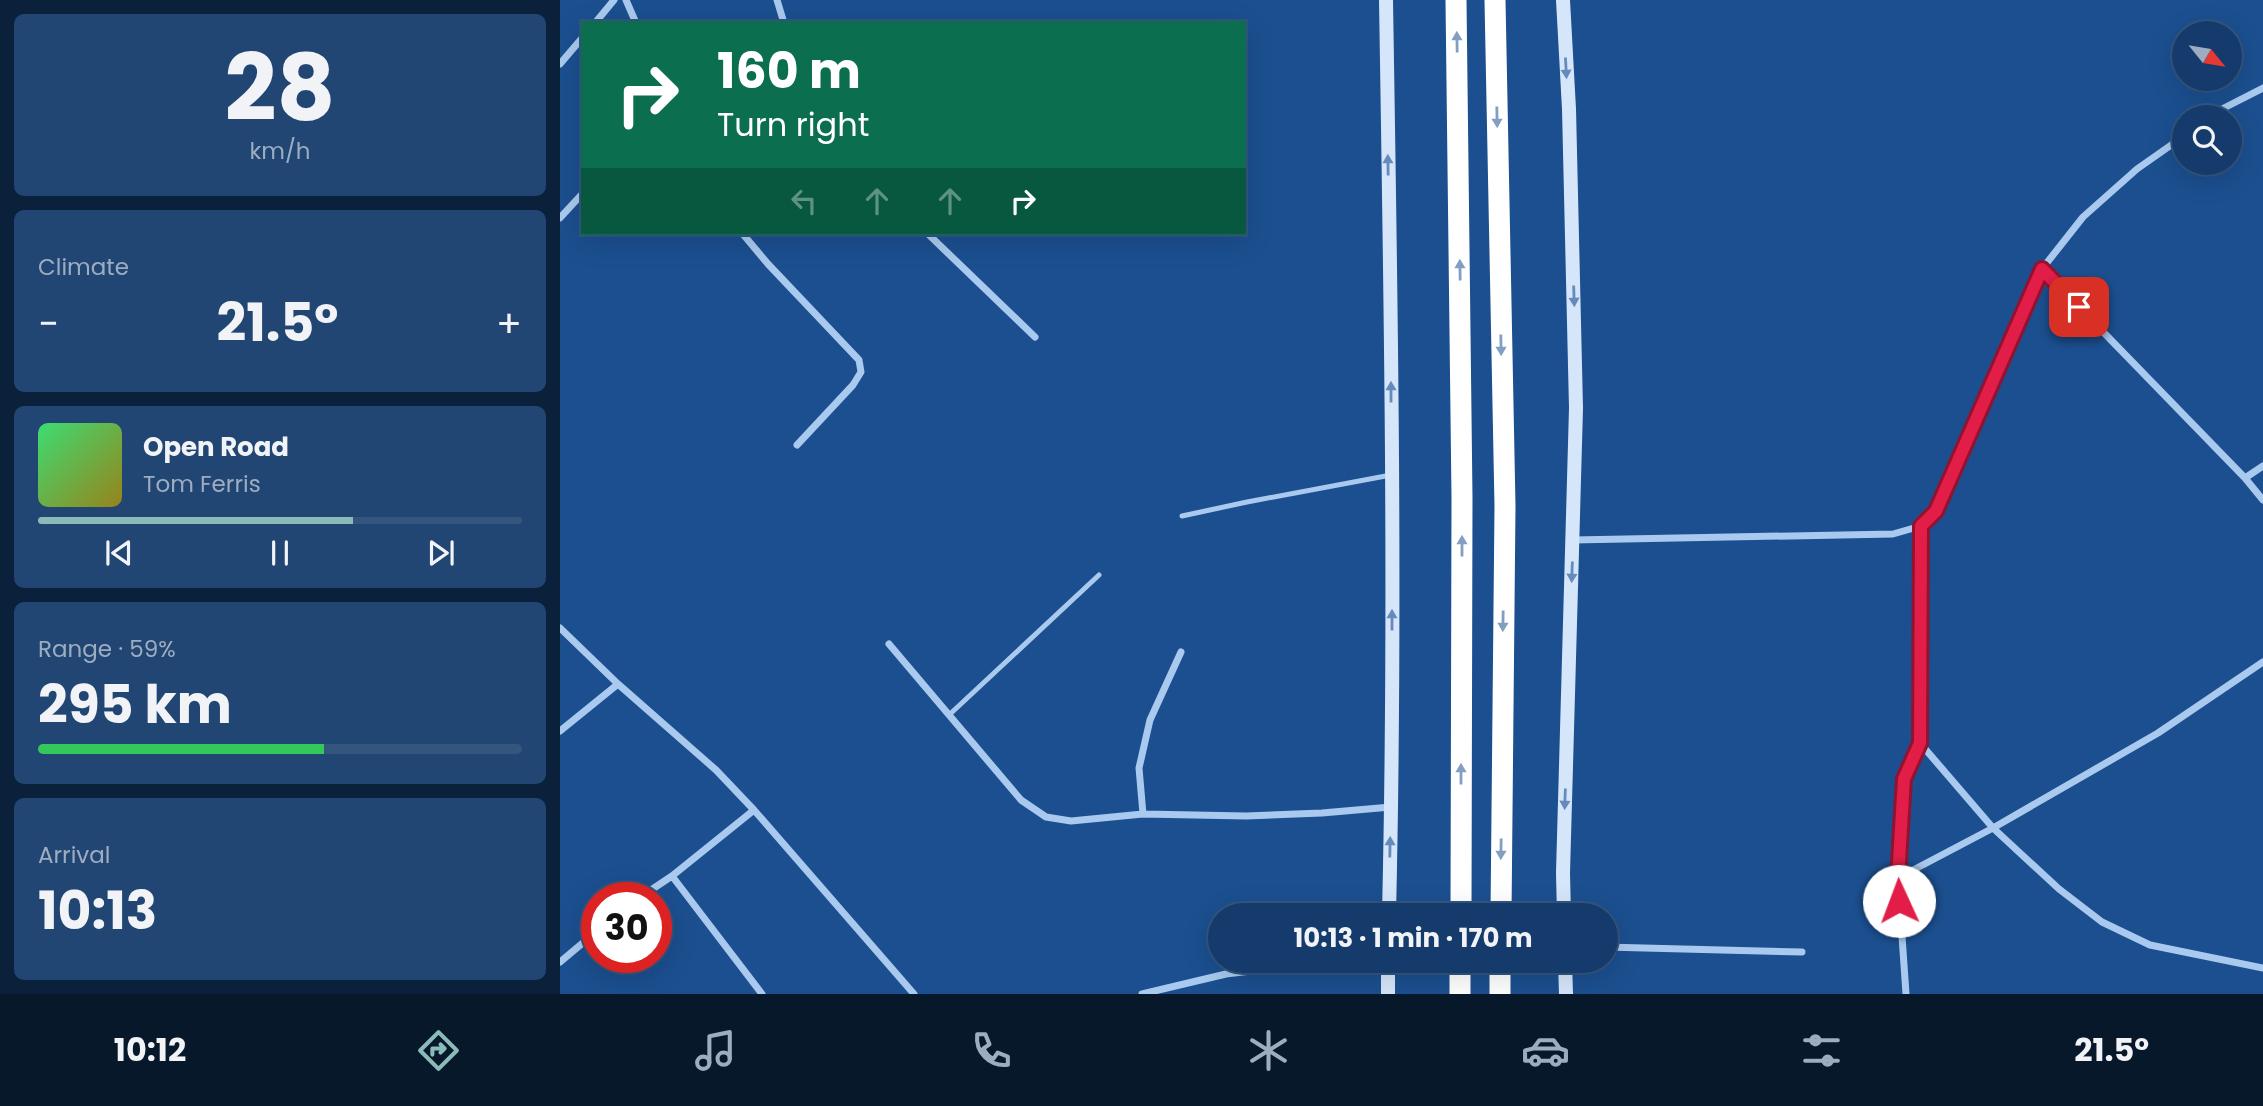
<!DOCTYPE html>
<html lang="en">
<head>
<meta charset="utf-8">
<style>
	:root { --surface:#143b6b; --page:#214673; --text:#f1f3f6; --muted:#9dadc1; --line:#33557e; --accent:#8bbbb9 }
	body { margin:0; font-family:Poppins,sans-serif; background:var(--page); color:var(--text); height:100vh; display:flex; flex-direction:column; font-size:26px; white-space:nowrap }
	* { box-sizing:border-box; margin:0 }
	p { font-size:23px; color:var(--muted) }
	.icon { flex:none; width:38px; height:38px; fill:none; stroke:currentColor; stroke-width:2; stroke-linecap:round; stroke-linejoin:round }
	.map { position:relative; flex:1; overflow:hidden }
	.drawer { display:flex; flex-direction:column; gap:14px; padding:14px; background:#0b203b; width:560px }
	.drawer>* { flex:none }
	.guide { position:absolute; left:21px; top:21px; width:665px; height:214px; border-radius:0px; box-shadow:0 7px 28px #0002,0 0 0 2px var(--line); background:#0b6e4f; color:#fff; overflow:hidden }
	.needle { width:46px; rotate:120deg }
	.fabs { position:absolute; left:1612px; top:21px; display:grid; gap:14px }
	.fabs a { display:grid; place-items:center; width:70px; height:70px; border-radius:50%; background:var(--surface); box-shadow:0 7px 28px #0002,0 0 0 2px var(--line); font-size:35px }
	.speed { position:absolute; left:21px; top:882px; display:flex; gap:14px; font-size:35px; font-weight:700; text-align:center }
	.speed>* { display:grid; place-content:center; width:91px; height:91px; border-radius:50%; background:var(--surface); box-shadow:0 7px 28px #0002,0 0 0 2px var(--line); line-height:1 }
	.speed .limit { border:10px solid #d22; background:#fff; color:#111 }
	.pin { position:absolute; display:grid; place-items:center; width:60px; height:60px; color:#fff; margin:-30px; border-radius:14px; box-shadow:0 4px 10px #0006 }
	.me { position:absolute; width:77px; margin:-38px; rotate:358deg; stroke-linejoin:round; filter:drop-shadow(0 0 5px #0008) }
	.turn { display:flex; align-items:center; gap:24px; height:147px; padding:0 21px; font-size:32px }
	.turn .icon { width:91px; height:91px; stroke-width:2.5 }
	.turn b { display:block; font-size:49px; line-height:60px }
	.lanes { display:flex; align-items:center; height:66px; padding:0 21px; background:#0003; justify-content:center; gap:35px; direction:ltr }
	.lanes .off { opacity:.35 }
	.big { font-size:52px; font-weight:700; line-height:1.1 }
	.drawer .tile { flex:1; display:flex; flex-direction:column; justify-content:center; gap:10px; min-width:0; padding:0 24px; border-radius:10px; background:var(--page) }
	.drawer .dial { align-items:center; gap:0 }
	.dial b { font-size:91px; line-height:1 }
	.song { display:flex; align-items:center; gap:21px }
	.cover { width:84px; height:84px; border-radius:10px; background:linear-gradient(135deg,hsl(140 70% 55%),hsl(50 70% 35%)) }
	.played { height:7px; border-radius:4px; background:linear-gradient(90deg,var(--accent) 65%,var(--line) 65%) }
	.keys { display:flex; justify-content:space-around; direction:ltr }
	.heat { display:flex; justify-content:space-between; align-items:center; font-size:38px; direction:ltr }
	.charge { height:10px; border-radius:5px; background:linear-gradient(90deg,#34c759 59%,var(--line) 0) }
	.trip { position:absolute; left:648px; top:903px; width:410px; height:70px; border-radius:35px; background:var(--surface); box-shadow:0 7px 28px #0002,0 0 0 2px var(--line); font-weight:700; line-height:70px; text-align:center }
	.tab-bar { display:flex; height:112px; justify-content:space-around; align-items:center; background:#08182b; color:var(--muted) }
	.tab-bar .icon { width:49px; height:49px }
	.tab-bar .active { color:var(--accent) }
	.tab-bar b { font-size:32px; color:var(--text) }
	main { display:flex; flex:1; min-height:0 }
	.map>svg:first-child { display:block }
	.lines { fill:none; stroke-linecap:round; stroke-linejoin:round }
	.lane { stroke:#a9c9ee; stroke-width:5 }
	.street { stroke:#a9c9ee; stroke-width:7 }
	.secondary { stroke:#d6e6fa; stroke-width:14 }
	.highway { stroke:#fff; stroke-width:21 }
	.oneway { fill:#829ec1 }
	.oneway2 { fill:#668bba }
	.route-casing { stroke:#92132f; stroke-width:18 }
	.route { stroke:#e11d48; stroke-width:12 }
</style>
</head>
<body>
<main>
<section class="drawer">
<div class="tile dial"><b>28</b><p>km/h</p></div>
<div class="tile"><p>Climate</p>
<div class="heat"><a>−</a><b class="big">21.5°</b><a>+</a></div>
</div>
<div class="tile">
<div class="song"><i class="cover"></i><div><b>Open Road</b><p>Tom Ferris</p></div></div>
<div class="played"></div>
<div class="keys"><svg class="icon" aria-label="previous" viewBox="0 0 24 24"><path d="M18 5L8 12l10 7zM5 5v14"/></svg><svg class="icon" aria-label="pause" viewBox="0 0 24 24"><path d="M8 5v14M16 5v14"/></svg><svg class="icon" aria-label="next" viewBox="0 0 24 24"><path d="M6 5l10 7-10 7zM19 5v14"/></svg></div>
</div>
<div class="tile"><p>Range · 59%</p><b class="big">295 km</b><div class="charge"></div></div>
<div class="tile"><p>Arrival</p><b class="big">10:13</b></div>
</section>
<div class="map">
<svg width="1703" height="994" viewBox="0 0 1703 994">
	<rect width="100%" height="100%" fill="#1b4f8f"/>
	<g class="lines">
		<!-- lane -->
		<path class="lane" d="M622 516 687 502 831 475
			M389 715 539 575"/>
		<!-- street -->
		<path class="street" d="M66 0 76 23
			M217 0 224 23
			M35 23 54 0
			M0 64 23 37
			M1650 117 1662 109 1703 88
			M0 218 23 193
			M182 233 208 264 299 360 301 372 293 385 237 445
			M367 233 475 337
			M1482 269 1685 478 1703 500
			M1685 478 1703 466
			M1013 540 1333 534 1361 526 1376 511 1482 269 1523 217 1577 169 1624 136
			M0 628 58 684 156 770 194 810 354 994
			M329 644 461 800 486 817 511 821 583 814 686 816 762 813 831 807
			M0 731 58 684
			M1360 743 1433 828 1499 889 1542 922 1590 945 1703 968
			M583 814 579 768 590 720 621 652
			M112 876 202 994
			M1338 878 1433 828 1598 733 1703 662
			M79 898 112 876 194 810
			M1045 947 1242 952
			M0 962 37 931
			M582 994 666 974 772 961
			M1346 994 1338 878 1344 779 1360 743 1361 526"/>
		<!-- secondary -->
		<path class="secondary" d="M826 0C831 305 836 610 829 915
			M1003 0 1009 109 1016 408 1003 873 1004 915
			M1005 961 1006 994
			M828 994V961"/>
		<!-- highway -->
		<path class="highway" d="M896 0 902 498 901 915
			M935 0 945 506 941 915
			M900 994V961
			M940 994V961"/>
	</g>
	<!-- one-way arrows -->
	<defs><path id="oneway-solid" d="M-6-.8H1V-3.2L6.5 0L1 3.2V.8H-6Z" transform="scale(1.75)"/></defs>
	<g class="oneway">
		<use href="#oneway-solid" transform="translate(897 42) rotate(-91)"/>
		<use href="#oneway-solid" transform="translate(937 117) rotate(89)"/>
		<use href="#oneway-solid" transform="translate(900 270) rotate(-91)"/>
		<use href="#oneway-solid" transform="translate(941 345) rotate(89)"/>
		<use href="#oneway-solid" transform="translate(902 546) rotate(-90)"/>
		<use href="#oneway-solid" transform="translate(943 621) rotate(91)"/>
		<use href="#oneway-solid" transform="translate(901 774) rotate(-90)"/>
		<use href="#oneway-solid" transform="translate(941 849) rotate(91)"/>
	</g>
	<g class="oneway2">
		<use href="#oneway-solid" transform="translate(1006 68) rotate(87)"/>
		<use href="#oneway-solid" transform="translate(828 165) rotate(-91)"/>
		<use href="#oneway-solid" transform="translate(1014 296) rotate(88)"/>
		<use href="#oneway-solid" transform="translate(831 392) rotate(-90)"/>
		<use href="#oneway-solid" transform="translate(1012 572) rotate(92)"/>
		<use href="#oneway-solid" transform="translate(832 620) rotate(-90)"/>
		<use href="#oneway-solid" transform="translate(1005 799) rotate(92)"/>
		<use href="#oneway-solid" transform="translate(830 847) rotate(-89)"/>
	</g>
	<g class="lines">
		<defs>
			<path id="route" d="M1339 901 1338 878 1344 779 1360 743 1361 526 1376 511 1482 269 1519 307"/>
		</defs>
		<!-- route casing -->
		<use href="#route" class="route-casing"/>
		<!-- route -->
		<use href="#route" class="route"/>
	</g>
</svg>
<div class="fabs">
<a><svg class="needle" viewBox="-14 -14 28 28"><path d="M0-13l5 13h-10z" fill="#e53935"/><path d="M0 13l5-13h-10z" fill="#9dadc1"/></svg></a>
<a><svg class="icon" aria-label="search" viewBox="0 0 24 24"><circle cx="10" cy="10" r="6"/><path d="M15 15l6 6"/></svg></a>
</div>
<div class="speed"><div class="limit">30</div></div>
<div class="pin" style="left:1519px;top:307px;background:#d93025"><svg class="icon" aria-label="arrive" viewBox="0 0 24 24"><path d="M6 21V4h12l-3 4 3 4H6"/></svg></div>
<svg class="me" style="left:1339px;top:901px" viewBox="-20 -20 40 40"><circle r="19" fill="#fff"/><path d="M0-13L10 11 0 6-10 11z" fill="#e11d48"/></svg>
<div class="trip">10:13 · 1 min · 170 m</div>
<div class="guide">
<div class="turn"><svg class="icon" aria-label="right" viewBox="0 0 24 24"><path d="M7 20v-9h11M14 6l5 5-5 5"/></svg><div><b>160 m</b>Turn right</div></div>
<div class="lanes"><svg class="icon off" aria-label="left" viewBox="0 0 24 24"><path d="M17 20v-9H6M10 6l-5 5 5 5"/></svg><svg class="icon off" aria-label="ahead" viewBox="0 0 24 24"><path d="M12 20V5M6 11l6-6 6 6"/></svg><svg class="icon off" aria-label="ahead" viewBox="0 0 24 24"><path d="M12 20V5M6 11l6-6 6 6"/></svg><svg class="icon" aria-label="right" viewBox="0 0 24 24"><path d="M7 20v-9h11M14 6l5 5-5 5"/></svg></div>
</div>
</div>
</main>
<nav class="tab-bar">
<b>10:12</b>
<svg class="icon active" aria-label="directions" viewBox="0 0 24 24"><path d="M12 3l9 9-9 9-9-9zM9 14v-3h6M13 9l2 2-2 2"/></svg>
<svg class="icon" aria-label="music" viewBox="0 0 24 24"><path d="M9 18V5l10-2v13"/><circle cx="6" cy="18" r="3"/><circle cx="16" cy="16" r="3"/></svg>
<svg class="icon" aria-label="phone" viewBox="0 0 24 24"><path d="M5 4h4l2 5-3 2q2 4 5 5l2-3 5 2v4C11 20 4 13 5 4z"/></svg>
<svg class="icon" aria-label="climate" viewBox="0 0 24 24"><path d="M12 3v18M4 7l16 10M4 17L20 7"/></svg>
<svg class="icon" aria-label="car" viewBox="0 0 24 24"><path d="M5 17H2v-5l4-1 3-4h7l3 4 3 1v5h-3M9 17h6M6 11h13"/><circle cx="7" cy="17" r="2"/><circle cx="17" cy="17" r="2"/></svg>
<svg class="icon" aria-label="filters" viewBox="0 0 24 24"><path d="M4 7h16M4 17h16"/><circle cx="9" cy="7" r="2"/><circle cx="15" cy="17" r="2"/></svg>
<b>21.5°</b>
</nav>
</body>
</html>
